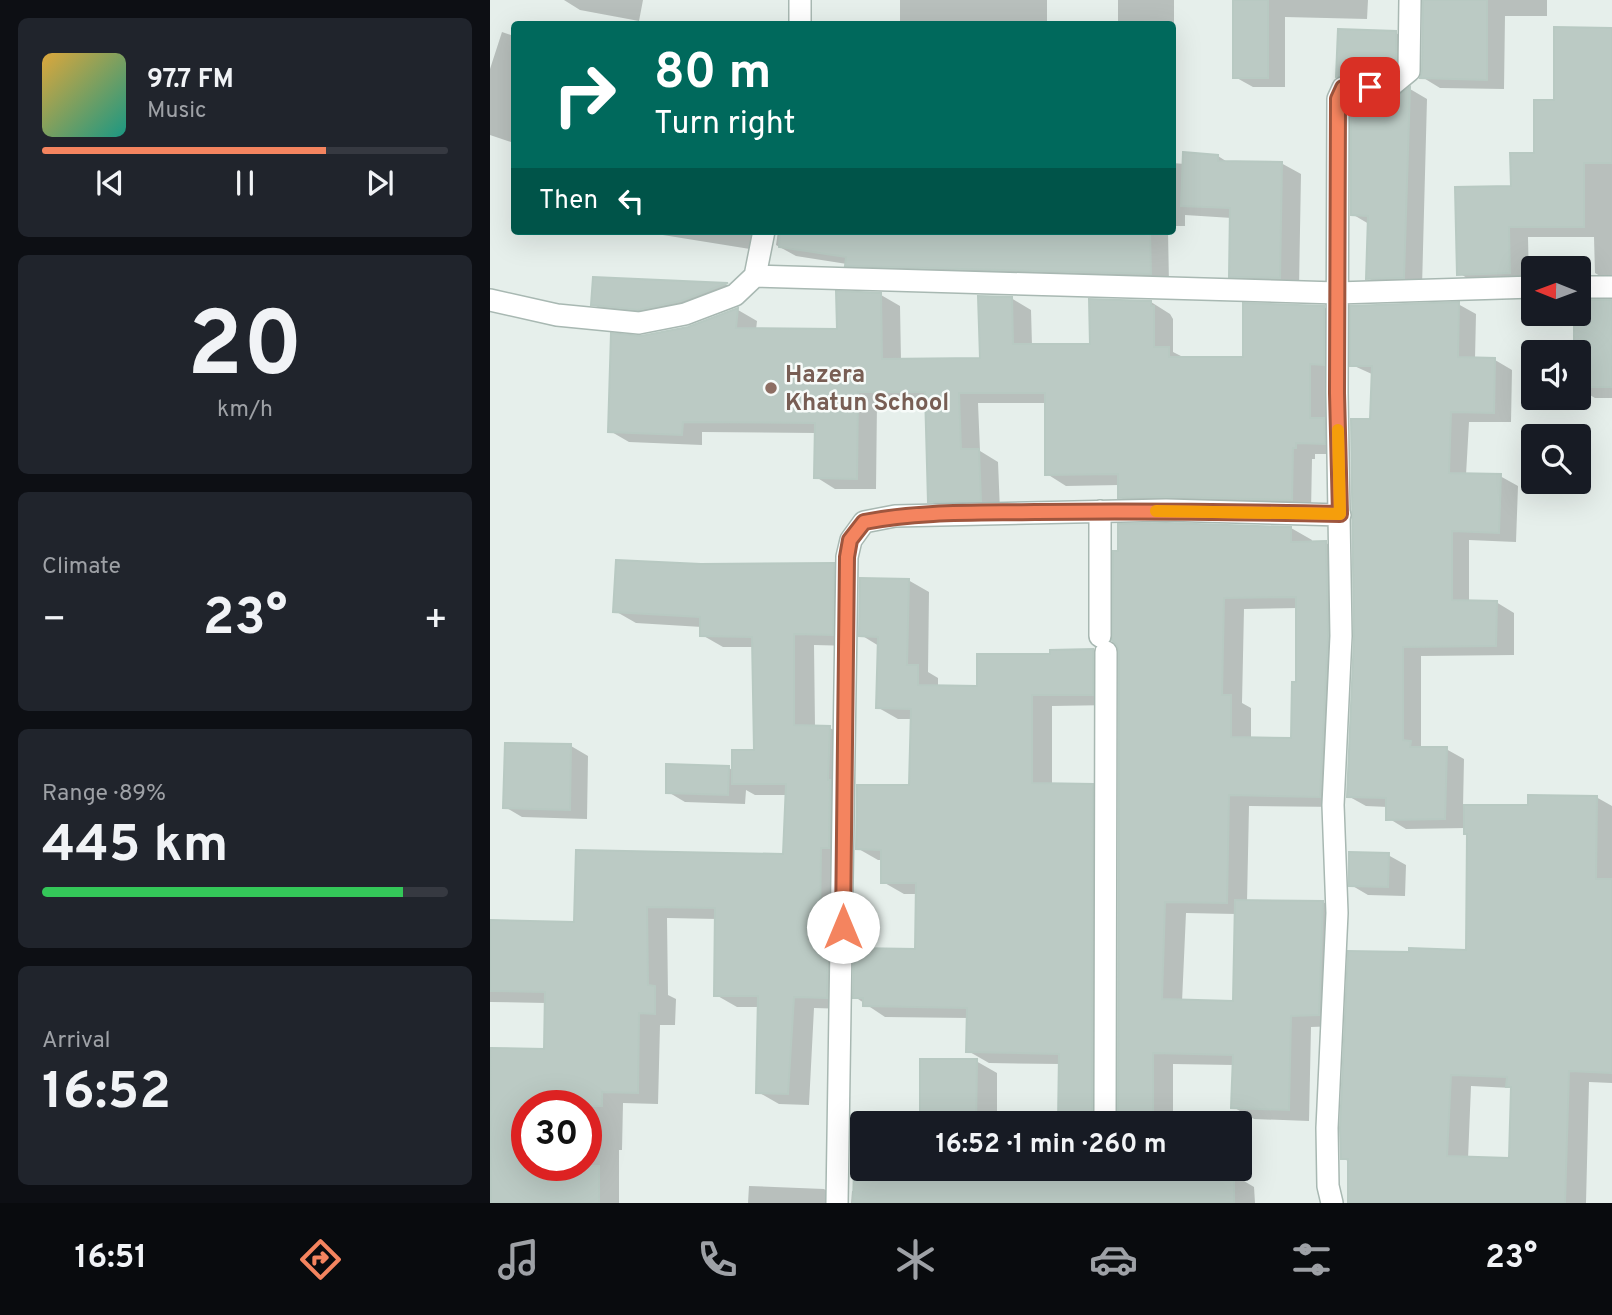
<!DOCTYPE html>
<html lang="en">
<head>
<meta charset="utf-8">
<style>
	:root { --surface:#171b24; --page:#20242c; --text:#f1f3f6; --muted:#9ea1a6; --line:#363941; --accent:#f4845f }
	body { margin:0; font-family:Overpass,sans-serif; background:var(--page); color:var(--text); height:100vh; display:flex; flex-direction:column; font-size:26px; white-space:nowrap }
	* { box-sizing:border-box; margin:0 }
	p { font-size:23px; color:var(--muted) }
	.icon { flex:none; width:38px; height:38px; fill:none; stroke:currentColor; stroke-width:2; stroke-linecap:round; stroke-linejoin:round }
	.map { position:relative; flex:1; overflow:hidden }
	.panel { display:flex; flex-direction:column; gap:18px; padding:18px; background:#0d0f14; width:490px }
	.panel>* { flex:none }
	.top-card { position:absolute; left:21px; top:21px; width:665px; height:214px; border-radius:7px; box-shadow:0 7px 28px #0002; background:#00695c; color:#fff; overflow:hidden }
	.needle { width:46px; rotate:271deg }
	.fabs { position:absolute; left:1031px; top:256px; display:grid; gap:14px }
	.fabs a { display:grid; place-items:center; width:70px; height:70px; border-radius:7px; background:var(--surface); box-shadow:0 7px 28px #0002; font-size:35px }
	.speed { position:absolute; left:21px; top:1090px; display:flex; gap:14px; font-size:35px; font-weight:700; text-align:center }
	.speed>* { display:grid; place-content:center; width:91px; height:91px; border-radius:50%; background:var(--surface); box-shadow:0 7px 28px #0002; line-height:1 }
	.speed .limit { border:10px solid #d22; background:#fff; color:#111 }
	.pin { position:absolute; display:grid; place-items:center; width:60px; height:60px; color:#fff; margin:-30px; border-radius:14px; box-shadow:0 4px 10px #0006 }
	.me { position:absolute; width:77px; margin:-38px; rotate:0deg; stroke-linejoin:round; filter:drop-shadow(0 0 5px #0008) }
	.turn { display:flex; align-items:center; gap:24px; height:147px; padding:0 28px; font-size:32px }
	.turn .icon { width:91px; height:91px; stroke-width:2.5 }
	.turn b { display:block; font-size:49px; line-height:60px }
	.then { display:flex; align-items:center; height:66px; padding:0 28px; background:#0003; gap:14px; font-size:26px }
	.big { font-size:52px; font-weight:700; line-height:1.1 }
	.panel .widget { flex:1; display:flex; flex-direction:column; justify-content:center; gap:10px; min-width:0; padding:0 24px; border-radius:10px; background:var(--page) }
	.panel .dial { align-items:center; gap:0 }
	.dial b { font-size:91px; line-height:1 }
	.song { display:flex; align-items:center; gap:21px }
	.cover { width:84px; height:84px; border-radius:10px; background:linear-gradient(135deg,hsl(40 70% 55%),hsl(170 70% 35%)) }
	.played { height:7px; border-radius:4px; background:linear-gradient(90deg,var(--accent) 70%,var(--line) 70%) }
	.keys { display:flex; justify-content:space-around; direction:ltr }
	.heat { display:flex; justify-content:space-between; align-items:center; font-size:38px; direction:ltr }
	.charge { height:10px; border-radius:5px; background:linear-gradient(90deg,#34c759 89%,var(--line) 0) }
	.trip { position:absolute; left:360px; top:1111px; width:402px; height:70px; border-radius:7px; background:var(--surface); box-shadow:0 7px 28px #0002; font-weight:700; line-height:70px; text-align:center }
	.menu { display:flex; height:112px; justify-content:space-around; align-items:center; background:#090b0e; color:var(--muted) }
	.menu .icon { width:49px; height:49px }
	.menu .selected { color:var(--accent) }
	.menu b { font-size:32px; color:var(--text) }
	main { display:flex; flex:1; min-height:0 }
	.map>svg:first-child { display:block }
	.shadow { fill:#0003; fill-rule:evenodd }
	.building { fill:#bbcac4; stroke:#b8c9c2; stroke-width:2; fill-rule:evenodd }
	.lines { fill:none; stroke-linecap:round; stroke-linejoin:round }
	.street-casing { stroke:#a8b8b2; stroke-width:24 }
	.street { stroke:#fff; stroke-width:21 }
	.route-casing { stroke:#9f563e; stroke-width:18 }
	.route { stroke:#f4845f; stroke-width:12 }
	.slow { stroke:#f59e0b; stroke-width:12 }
	.education-dot { fill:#8d6e63; stroke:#f7fbf9; stroke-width:2.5 }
	.labels { text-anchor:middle; stroke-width:5; stroke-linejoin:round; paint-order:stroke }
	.education-label { font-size:24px; font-weight:bold; fill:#785e54; stroke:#f7fbf9; text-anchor:start }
</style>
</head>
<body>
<main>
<section class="panel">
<div class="widget">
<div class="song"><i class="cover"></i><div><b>97.7 FM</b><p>Music</p></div></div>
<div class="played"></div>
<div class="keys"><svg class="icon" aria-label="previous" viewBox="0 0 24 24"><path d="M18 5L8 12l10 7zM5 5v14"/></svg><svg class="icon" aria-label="pause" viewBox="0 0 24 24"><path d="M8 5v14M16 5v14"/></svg><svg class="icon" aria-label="next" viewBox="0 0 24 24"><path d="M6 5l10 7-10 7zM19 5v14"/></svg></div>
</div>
<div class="widget dial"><b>20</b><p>km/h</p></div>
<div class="widget"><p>Climate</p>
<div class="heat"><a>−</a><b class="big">23°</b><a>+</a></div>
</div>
<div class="widget"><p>Range · 89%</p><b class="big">445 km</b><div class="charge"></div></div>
<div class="widget"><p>Arrival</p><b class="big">16:52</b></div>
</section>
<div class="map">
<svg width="1122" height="1203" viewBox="0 0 1122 1203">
	<rect width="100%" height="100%" fill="#e6efeb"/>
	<!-- shadow -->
	<path class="shadow" d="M74 0H153L149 21 90 10Z
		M410 0H557V24H410Z
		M628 0H684V74L682 24H628Z
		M744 0H878L877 19 795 17V87H763L745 77Z
		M935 0H1057V16H1015L1014 89 950 88 932 77Z
		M1122 30V283L1105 273 1104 237H1038L1039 283 988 285 969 273 1046 155 1065 102Z
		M12 32 24 36V143L0 135V69Z
		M906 33 923 43V75L866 86 848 76Z
		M920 89 937 99 932 287 895 288 878 278 879 224 862 214 904 100Z
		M728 156 739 163H791L811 174 809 288 760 287 741 276 742 218 695 215V226H682V163L695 164Z
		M148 231H678L679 284 376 276 357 264 306 256 286 245 288 231 283 233 278 252Z
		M104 279 238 285 250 293 165 317 118 313 103 304Z
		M391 295 410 306 411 361 492 360 521 298 541 310 542 346H601L661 302 680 314 683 319V352L695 358H755L834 307 853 319 854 454H825V459H822L821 511 649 508 629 497V485L576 486 557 474V403H488L490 451 508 462 510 511 459 512 440 501 437 402H387L386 489H345L326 477V433L212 432V445L139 442 120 431 151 338 198 329 248 310 267 321 266 330H349Z
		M1122 302V398H1105L1088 388V313Z
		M968 304 986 314 985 359 1005 360 1022 370 1021 422H979L976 475 1010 476 1028 486 1026 542 979 540V602H1006L1024 613V655L931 656V749H956L974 759 973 807H1039L1106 797 1122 806V1083L1099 1082 1096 1203H859L860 1162 852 1158 920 954 978 952 979 835 976 828 916 829 898 818V807L876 806 858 796 884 375 862 365ZM981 1086 1022 1088 1020 1160 978 1159Z
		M801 528 822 540 821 544 836 543 857 555 850 807 759 806 757 902H833L854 914 849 1026 821 1027 819 1121 764 1119 743 1107 744 1065 683 1064V1124H630L631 652ZM808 608V684L802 739H761V708L752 703 754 609ZM696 913 746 914 744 1003 692 1002Z
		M343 565 364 577 363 646 324 645 325 727 340 728 361 740 358 1009 324 1008 319 1105 289 1104 268 1092 270 1007H247L226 995 227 919 177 918 178 995 186 999 185 1025H170L168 1104 133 1103 132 1150H129V1203H0V921L86 924 294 856 297 795H265L256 790 255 804 195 802 178 792 239 768 244 771 266 751 264 647H233L212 635V627L146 623 125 611 211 566ZM0 1002 56 1003 55 1051 0 1049ZM37 1106H96V1166H37Z
		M418 580 439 592 438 672 448 678V687L489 688 562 656 603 651 624 663 623 705 562 706V785H602L623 797 622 1124H570L571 1064 499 1063 478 1051 479 1018 395 1017 365 997 427 951 428 894H414L393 882 392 860H388L367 848 421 787 423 719H408L387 707 389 646 371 635Z
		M81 746 98 756 97 819 32 817 15 807Z
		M898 855 916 865 915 896 878 895 861 885Z
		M486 1061 507 1073V1124H432Z
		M367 1147 373 1148V1169H683V1175H744L764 1187 765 1203H361L362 1191H366Z
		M259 1186 334 1189 354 1203H258Z"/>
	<!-- building -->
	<path class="building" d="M743 0H778V78H743Z
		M933 0H997V80L930 78 932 71Z
		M1064 27 1122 28V163H1094V227H1019L1020 273 967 275 965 187 1021 186 1020 153H1044V100H1064Z
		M848 29 906 31V65L897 72 846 77Z
		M920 87 914 278 876 279 878 216 861 215V102L904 98Z
		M693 152 728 155V161L792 162 790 278 739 277 740 208 691 206Z
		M290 231H660L661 274 355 266 356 257 289 247Z
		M103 277 238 283 191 301 148 310 101 305Z
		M346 291 391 293 392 359 490 358 488 296 522 297 523 344H600L599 299 661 301V306H664V347H679V357H753V303L834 306V365L820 364V418H834L835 444 806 443V448H803L802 500 676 497 628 498V474L555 475V393H469L471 449H489L491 501 438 502 435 392H368L367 479 324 478 325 423 193 422 192 435 118 432 121 333 151 336 198 327 248 308 246 328 347 329Z
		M1088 300H1122V387H1088V352H1084V313H1088Z
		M969 302 968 357 1005 358 1004 413 961 412 959 473 1011 474 1009 533 962 531V600L1007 601 1006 646 913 647V740L921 741 920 747H957L955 819 896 820V798L857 797 864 637 861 419H880L882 366H860V306Z
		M676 523 801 527V542L836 541 838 636 830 797 739 795 737 903 675 902 672 999 743 1001 745 900 833 901 829 1015 801 1016 799 1110 741 1108 743 1055 663 1053V1124H628L629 652 627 645 622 640 623 551H628V524ZM806 597V682H802L801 738 741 737V695H732L734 598Z
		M126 560 211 564 344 563 343 635 304 634V725L340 726 338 780H340L339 848H331L330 920H338L337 998 304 997 298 1094 266 1093 268 996H224L225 908 157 907 158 985 165 986V1014L149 1013 148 1093 112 1092V1106H37V1166H109V1203H1L0 1048 54 1049 55 992 0 991V920L84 922 86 850 293 854 296 784H242V750H264L262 637 210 636V617L123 612Z
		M370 578 419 579 417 665H428V685L487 686V654H560V650L603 649V695H542V783L603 784 602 1124H561L568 1122 569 1054 476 1052 477 1008 373 1006V998H363L364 948 425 949 426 883H391V850L366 849 367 785H419L421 709 386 708 388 637 369 636Z
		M15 743 81 744 80 810 13 808Z
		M176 764 239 766 238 795 176 793Z
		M1038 795 1107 796 1106 879H1122V1073L1079 1071 1075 1203H858V1159H851L850 1128 858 951 919 952V948L976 950 977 834H974V805H1038ZM961 1075 1017 1077 1016 1087H1021L1019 1158 957 1156Z
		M859 852 899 853 898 887 859 886Z
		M430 1059H487L486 1124H430Z
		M364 1169H663V1174H744V1203H363Z"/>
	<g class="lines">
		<defs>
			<path id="street" d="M310 24V0
				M265 276 847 293 1043 287
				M1088 287H1122
				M0 300 67 315 149 323 195 314 245 295 265 276 274 231
				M610 636V511
				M615 1124 616 652
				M347 1203 357 557 361 540 374 522 405 516 676 510 850 515
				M842 1203 838 1186 837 1128 847 913 843 805 851 636 847 393 848 99 853 88 902 85 919 71 920 0"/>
		</defs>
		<!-- street casing -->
		<use href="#street" class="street-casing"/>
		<!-- street -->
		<use href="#street" class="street"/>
	</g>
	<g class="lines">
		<defs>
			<path id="route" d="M353 927 357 557 360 540 374 522C430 511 488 513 545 512 647 511 748 512 850 514L847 393 848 99 853 88 880 87"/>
		</defs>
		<!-- route casing -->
		<use href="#route" class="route-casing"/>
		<!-- route -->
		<use href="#route" class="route"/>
		<!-- slow -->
		<path class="slow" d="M666 511 850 514 848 430"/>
	</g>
	<!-- markers -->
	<circle class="education-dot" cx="281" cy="388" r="7"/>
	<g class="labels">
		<!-- education labels -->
		<g class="education-label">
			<text x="295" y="382">Hazera<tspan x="295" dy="28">Khatun School</tspan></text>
		</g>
	</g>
</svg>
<div class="fabs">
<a><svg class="needle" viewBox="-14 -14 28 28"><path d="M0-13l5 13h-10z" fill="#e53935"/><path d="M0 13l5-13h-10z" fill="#9ea1a6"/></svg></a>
<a><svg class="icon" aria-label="sound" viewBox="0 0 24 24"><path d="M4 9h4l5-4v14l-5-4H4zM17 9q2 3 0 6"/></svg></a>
<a><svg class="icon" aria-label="search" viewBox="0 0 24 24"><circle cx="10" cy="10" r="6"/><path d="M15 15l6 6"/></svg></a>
</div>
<div class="speed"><div class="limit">30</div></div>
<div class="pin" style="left:880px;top:87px;background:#d93025"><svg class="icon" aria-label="arrive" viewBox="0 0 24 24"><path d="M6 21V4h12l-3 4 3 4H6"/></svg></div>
<svg class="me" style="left:353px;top:927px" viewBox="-20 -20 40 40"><circle r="19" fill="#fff"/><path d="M0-13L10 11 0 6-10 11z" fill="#f4845f"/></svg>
<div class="trip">16:52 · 1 min · 260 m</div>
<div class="top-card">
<div class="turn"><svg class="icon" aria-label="right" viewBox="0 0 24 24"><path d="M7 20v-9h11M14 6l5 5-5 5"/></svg><div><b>80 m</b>Turn right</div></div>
<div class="then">Then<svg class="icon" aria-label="left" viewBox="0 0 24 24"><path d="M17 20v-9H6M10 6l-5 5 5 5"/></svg></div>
</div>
</div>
</main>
<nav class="menu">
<b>16:51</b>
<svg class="icon selected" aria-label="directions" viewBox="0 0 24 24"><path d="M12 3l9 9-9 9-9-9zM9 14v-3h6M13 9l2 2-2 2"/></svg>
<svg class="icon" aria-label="music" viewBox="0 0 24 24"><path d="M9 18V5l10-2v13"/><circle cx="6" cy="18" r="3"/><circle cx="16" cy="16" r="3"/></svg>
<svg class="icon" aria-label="phone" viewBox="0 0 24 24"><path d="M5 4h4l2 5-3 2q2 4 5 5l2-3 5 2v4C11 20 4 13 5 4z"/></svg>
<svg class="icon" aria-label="climate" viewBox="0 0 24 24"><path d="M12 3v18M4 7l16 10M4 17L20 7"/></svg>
<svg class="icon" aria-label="car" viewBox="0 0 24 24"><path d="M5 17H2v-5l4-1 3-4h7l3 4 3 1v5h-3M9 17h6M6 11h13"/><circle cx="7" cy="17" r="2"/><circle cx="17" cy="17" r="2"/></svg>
<svg class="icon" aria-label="filters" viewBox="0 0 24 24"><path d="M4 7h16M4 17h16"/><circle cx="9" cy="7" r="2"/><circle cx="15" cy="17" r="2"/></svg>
<b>23°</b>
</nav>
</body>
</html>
